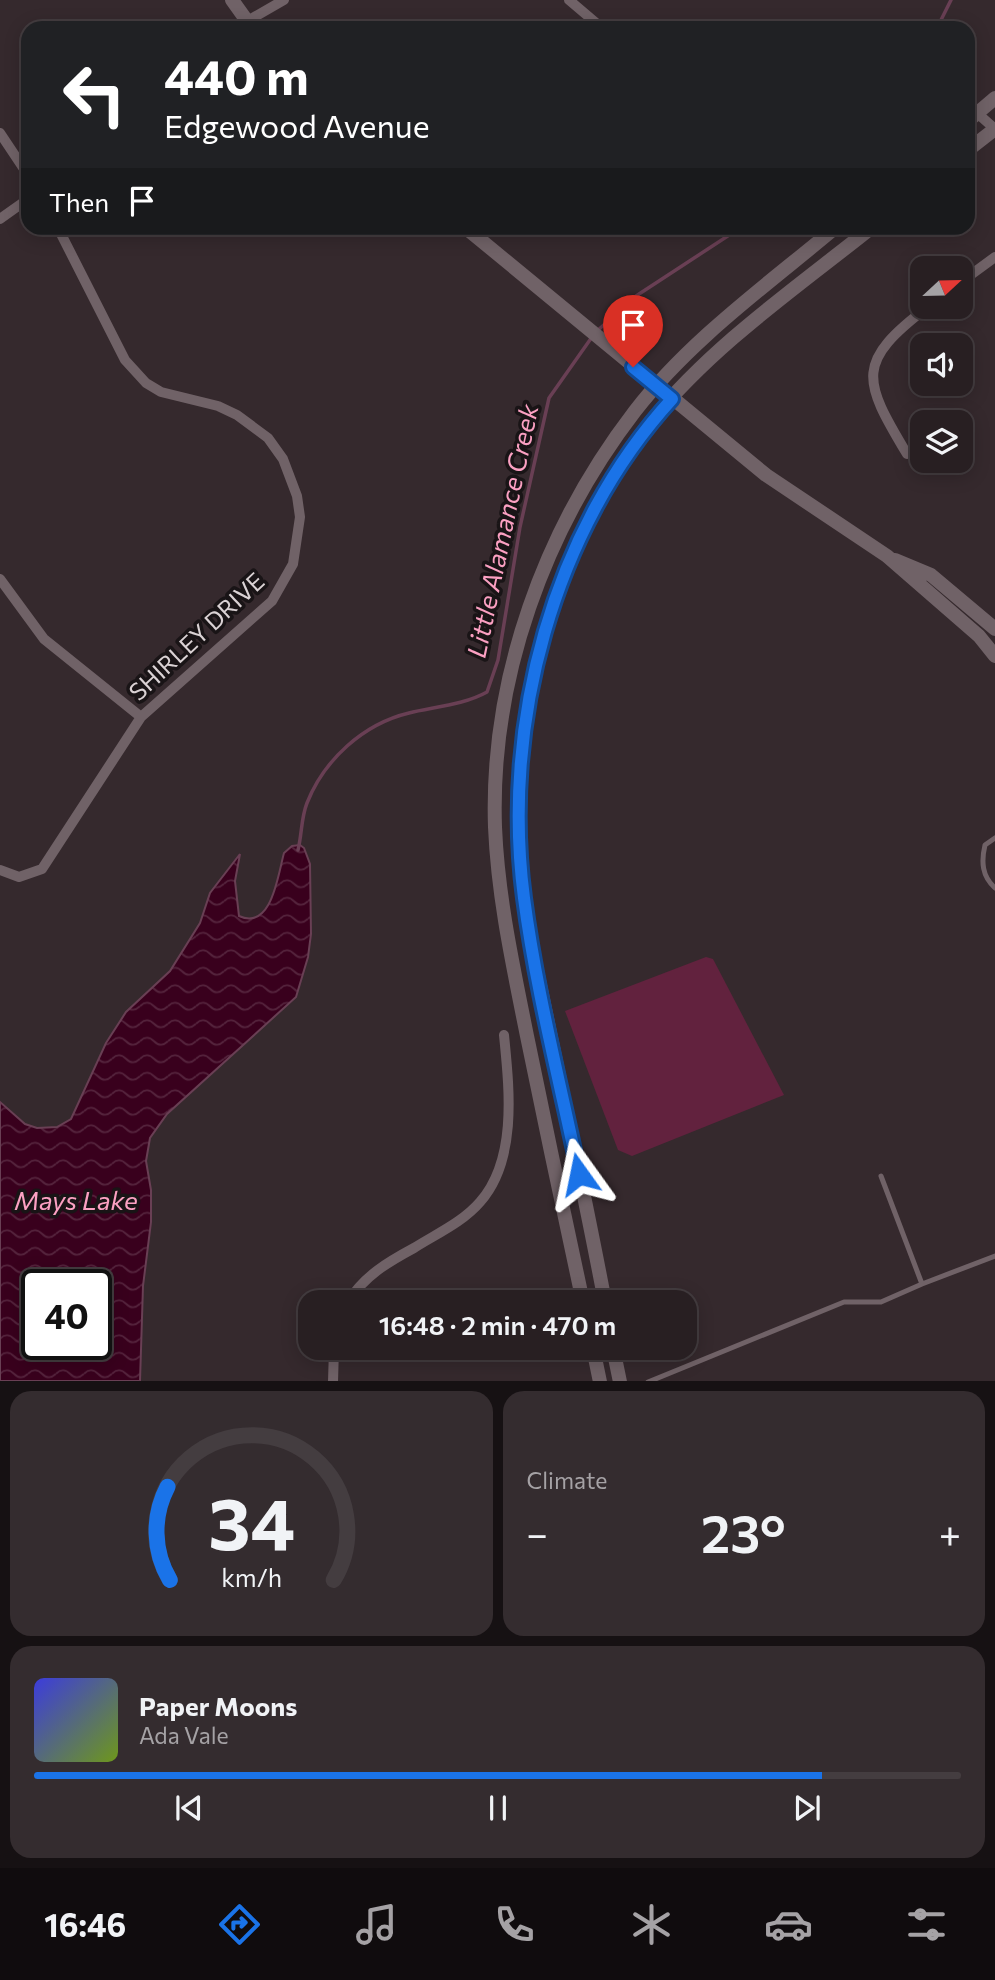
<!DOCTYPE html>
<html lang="en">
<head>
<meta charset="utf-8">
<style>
	:root { --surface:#281f22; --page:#342c2f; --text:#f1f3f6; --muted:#a5a2a5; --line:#443d40; --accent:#1a73e8 }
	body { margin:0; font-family:Commissioner,sans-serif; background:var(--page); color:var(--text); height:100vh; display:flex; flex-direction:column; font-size:26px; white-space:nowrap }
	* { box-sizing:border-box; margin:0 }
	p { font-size:23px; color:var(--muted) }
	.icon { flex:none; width:38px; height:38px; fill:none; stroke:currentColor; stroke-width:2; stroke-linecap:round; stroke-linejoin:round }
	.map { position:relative; height:1381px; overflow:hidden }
	.drawer { display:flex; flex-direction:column; gap:10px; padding:10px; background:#161113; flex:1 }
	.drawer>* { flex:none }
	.guide { position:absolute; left:21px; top:21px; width:954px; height:214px; border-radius:21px; box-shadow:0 4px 18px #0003,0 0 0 2px var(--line); background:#202124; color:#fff; overflow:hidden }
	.needle { width:46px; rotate:68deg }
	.buttons { position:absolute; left:910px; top:256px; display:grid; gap:14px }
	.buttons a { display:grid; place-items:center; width:63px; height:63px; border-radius:14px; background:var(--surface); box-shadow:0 4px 18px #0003,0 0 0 2px var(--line); font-size:35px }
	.speed { position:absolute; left:21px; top:1269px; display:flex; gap:14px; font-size:35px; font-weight:700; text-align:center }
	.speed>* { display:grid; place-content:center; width:91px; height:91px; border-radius:50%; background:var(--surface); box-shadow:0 4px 18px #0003,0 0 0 2px var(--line); line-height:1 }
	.speed .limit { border:4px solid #111; border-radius:10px; background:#fff; color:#111 }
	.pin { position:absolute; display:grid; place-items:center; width:60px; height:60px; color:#fff; margin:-72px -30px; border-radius:50% 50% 50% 0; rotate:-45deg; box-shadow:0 0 7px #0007 }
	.pin .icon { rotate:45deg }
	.me { position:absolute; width:77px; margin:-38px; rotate:348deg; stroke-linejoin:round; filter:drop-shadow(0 0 5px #0008) }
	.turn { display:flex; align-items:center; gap:24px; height:147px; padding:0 28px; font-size:32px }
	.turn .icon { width:91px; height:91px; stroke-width:2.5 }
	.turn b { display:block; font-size:49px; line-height:60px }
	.then { display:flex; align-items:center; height:66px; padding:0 28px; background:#0003; gap:14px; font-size:26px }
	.big { font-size:52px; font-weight:600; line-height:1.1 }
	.drawer .card { flex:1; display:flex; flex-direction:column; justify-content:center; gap:10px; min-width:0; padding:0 24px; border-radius:21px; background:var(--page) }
	.drawer .dial { align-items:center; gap:0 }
	.dial svg { height:182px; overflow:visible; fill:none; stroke:var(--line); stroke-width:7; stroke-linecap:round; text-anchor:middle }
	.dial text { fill:var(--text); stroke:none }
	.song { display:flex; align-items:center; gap:21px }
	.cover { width:84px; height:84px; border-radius:10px; background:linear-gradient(135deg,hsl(240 70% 55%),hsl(80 70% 35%)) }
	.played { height:7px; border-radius:4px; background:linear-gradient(90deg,var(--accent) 85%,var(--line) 85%) }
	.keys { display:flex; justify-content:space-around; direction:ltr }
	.heat { display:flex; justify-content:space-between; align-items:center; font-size:38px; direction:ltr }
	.drawer .tiles { flex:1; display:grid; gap:10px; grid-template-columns:1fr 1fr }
	.card:last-child { grid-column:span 2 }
	.trip { position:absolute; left:298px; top:1290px; width:399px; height:70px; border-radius:21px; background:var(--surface); box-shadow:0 4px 18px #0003,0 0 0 2px var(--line); font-weight:600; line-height:70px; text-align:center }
	.dock { display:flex; height:112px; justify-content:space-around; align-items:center; background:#100c0e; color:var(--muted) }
	.dock .icon { width:49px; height:49px }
	.dock .current { color:var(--accent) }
	.dock b { font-size:32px; color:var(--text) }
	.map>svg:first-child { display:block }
	.pitch { fill:#62223e }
	.water { fill:url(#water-waves); stroke:#693f54; stroke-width:2; fill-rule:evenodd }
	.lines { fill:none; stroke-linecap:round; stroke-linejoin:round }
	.stream { stroke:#693f54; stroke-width:3.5 }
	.lane { stroke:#706267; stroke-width:5 }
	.street { stroke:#706267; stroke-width:10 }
	.secondary { stroke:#706267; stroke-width:14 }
	.route-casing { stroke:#114b97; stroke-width:18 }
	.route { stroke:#1a73e8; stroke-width:12 }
	.labels { text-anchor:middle; stroke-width:7; stroke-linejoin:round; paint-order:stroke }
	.street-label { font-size:24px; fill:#dad2d4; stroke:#191416 }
	.water-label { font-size:26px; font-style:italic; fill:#fba0c2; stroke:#191416 }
</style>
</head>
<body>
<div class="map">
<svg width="995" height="1382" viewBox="0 0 995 1382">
	<defs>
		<pattern id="water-waves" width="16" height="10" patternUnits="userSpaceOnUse" patternTransform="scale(1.75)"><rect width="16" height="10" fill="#39001d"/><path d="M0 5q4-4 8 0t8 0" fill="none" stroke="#55243d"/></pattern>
	</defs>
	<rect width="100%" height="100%" fill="#35292d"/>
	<!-- pitch -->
	<path class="pitch" d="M706 957 713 959 784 1095 632 1156 618 1150 565 1011Z"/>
	<!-- water -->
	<path class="water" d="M300 845 304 848 310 864 311 934 308 957 296 997 167 1114 150 1138 146 1161 151 1190V1222L143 1286 140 1381H0V1102L25 1124 37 1128 57 1127 71 1119 106 1043 126 1012 170 971 200 923 210 893 240 854 235 881 239 916C272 931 278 874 284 853L292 846ZM37 1284H96V1344H37Z"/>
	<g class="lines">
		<!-- stream -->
		<path class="stream" d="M937 28 951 0
			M597 331 636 296 740 228
			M298 850C302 834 301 818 307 803 324 760 363 724 409 713 433 707 464 705 487 692L498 660 520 527 549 398 592 337"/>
		<!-- lane -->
		<path class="lane" d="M995 838 985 845C981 862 982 876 995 888
			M881 1176 922 1284 995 1256
			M648 1382 844 1302H881L922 1284"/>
		<!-- street -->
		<path class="street" d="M569 0 602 28
			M235 28 284 0
			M977 113 995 129
			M0 133 28 175
			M0 219 28 199
			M961 282 995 257
			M907 454C862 379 855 362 929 306
			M0 579 44 639 141 717
			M0 870 19 877 42 869 141 717 272 601 293 564 300 517 297 496 283 459 268 438 237 415 218 406 161 392 146 383 125 360 58 228
			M348 1302C364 1276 388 1262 414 1248 436 1234 463 1222 480 1202 518 1159 509 1087 504 1035
			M333 1382 334 1348"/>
		<!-- secondary -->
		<path class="secondary" d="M232 0 252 28
			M968 121 995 98
			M968 150 995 129
			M466 228 766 475 887 556 979 636 995 656
			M895 560 931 575 995 629
			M583 1302C564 1213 545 1125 527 1036 513 966 498 898 495 827 490 678 545 528 635 411 690 340 767 285 835 228
			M605 1302C588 1212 569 1123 550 1033 539 978 525 922 521 866 508 712 554 541 652 420 713 345 796 288 871 228
			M593 1348 600 1382
			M613 1348 620 1382"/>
	</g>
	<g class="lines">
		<defs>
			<path id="route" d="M579 1174C560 1082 536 990 524 898 501 724 553 529 672 399L633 367"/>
		</defs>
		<!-- route casing -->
		<use href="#route" class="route-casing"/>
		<!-- route -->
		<use href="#route" class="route"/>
	</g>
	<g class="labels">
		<!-- street labels -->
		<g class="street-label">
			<text transform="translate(197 637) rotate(-43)" y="8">SHIRLEY DRIVE</text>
		</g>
		<!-- water labels -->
		<g class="water-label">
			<text transform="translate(503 531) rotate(-78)" y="9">Little Alamance Creek</text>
			<text x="76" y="1210">Mays Lake</text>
		</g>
	</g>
</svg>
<div class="buttons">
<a><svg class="needle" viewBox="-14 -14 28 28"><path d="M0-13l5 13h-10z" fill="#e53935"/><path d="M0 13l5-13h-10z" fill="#a5a2a5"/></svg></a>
<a><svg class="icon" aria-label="sound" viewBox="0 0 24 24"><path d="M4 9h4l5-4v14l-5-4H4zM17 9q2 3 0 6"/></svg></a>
<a><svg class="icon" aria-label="layers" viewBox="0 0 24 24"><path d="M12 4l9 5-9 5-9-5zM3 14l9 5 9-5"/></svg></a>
</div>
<div class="speed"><div class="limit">40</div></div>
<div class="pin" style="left:633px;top:367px;background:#d93025"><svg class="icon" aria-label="arrive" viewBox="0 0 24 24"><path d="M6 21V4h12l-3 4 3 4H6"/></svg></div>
<svg class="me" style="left:579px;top:1174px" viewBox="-20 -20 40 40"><path d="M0-17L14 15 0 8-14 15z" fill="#1a73e8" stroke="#fff" stroke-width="4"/></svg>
<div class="trip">16:48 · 2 min · 470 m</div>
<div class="guide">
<div class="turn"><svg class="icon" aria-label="left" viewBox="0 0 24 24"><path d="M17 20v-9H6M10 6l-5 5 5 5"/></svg><div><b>440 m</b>Edgewood Avenue</div></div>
<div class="then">Then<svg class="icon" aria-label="arrive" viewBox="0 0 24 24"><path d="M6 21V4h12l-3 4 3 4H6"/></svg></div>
</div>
</div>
<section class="drawer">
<div class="tiles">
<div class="card dial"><svg viewBox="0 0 100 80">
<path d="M14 69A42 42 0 1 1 86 69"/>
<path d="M14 69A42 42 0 0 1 13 28" stroke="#1a73e8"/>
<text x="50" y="56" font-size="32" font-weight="700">34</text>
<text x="50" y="72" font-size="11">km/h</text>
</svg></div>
<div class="card"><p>Climate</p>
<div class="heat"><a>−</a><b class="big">23°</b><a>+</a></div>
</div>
<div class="card">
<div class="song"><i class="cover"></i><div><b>Paper Moons</b><p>Ada Vale</p></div></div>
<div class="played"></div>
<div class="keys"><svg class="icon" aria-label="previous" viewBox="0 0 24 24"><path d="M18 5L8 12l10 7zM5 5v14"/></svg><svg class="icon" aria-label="pause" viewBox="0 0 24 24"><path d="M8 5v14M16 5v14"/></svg><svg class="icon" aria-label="next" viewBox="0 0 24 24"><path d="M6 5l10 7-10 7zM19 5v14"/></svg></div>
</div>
</div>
</section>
<nav class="dock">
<b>16:46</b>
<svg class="icon current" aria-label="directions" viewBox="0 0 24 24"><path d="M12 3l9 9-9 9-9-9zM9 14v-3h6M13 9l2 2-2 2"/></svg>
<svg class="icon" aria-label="music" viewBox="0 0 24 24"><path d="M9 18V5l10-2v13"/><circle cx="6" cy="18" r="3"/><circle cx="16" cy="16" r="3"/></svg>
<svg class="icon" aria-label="phone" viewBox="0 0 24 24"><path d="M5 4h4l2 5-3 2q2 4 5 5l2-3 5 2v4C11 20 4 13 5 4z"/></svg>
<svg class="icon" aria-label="climate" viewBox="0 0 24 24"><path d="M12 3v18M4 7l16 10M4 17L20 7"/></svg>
<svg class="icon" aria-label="car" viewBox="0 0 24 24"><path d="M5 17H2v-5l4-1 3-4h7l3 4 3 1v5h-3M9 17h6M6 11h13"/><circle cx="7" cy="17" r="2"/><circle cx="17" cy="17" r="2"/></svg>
<svg class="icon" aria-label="filters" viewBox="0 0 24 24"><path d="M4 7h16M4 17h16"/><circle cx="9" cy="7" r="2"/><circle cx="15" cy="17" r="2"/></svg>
</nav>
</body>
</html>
